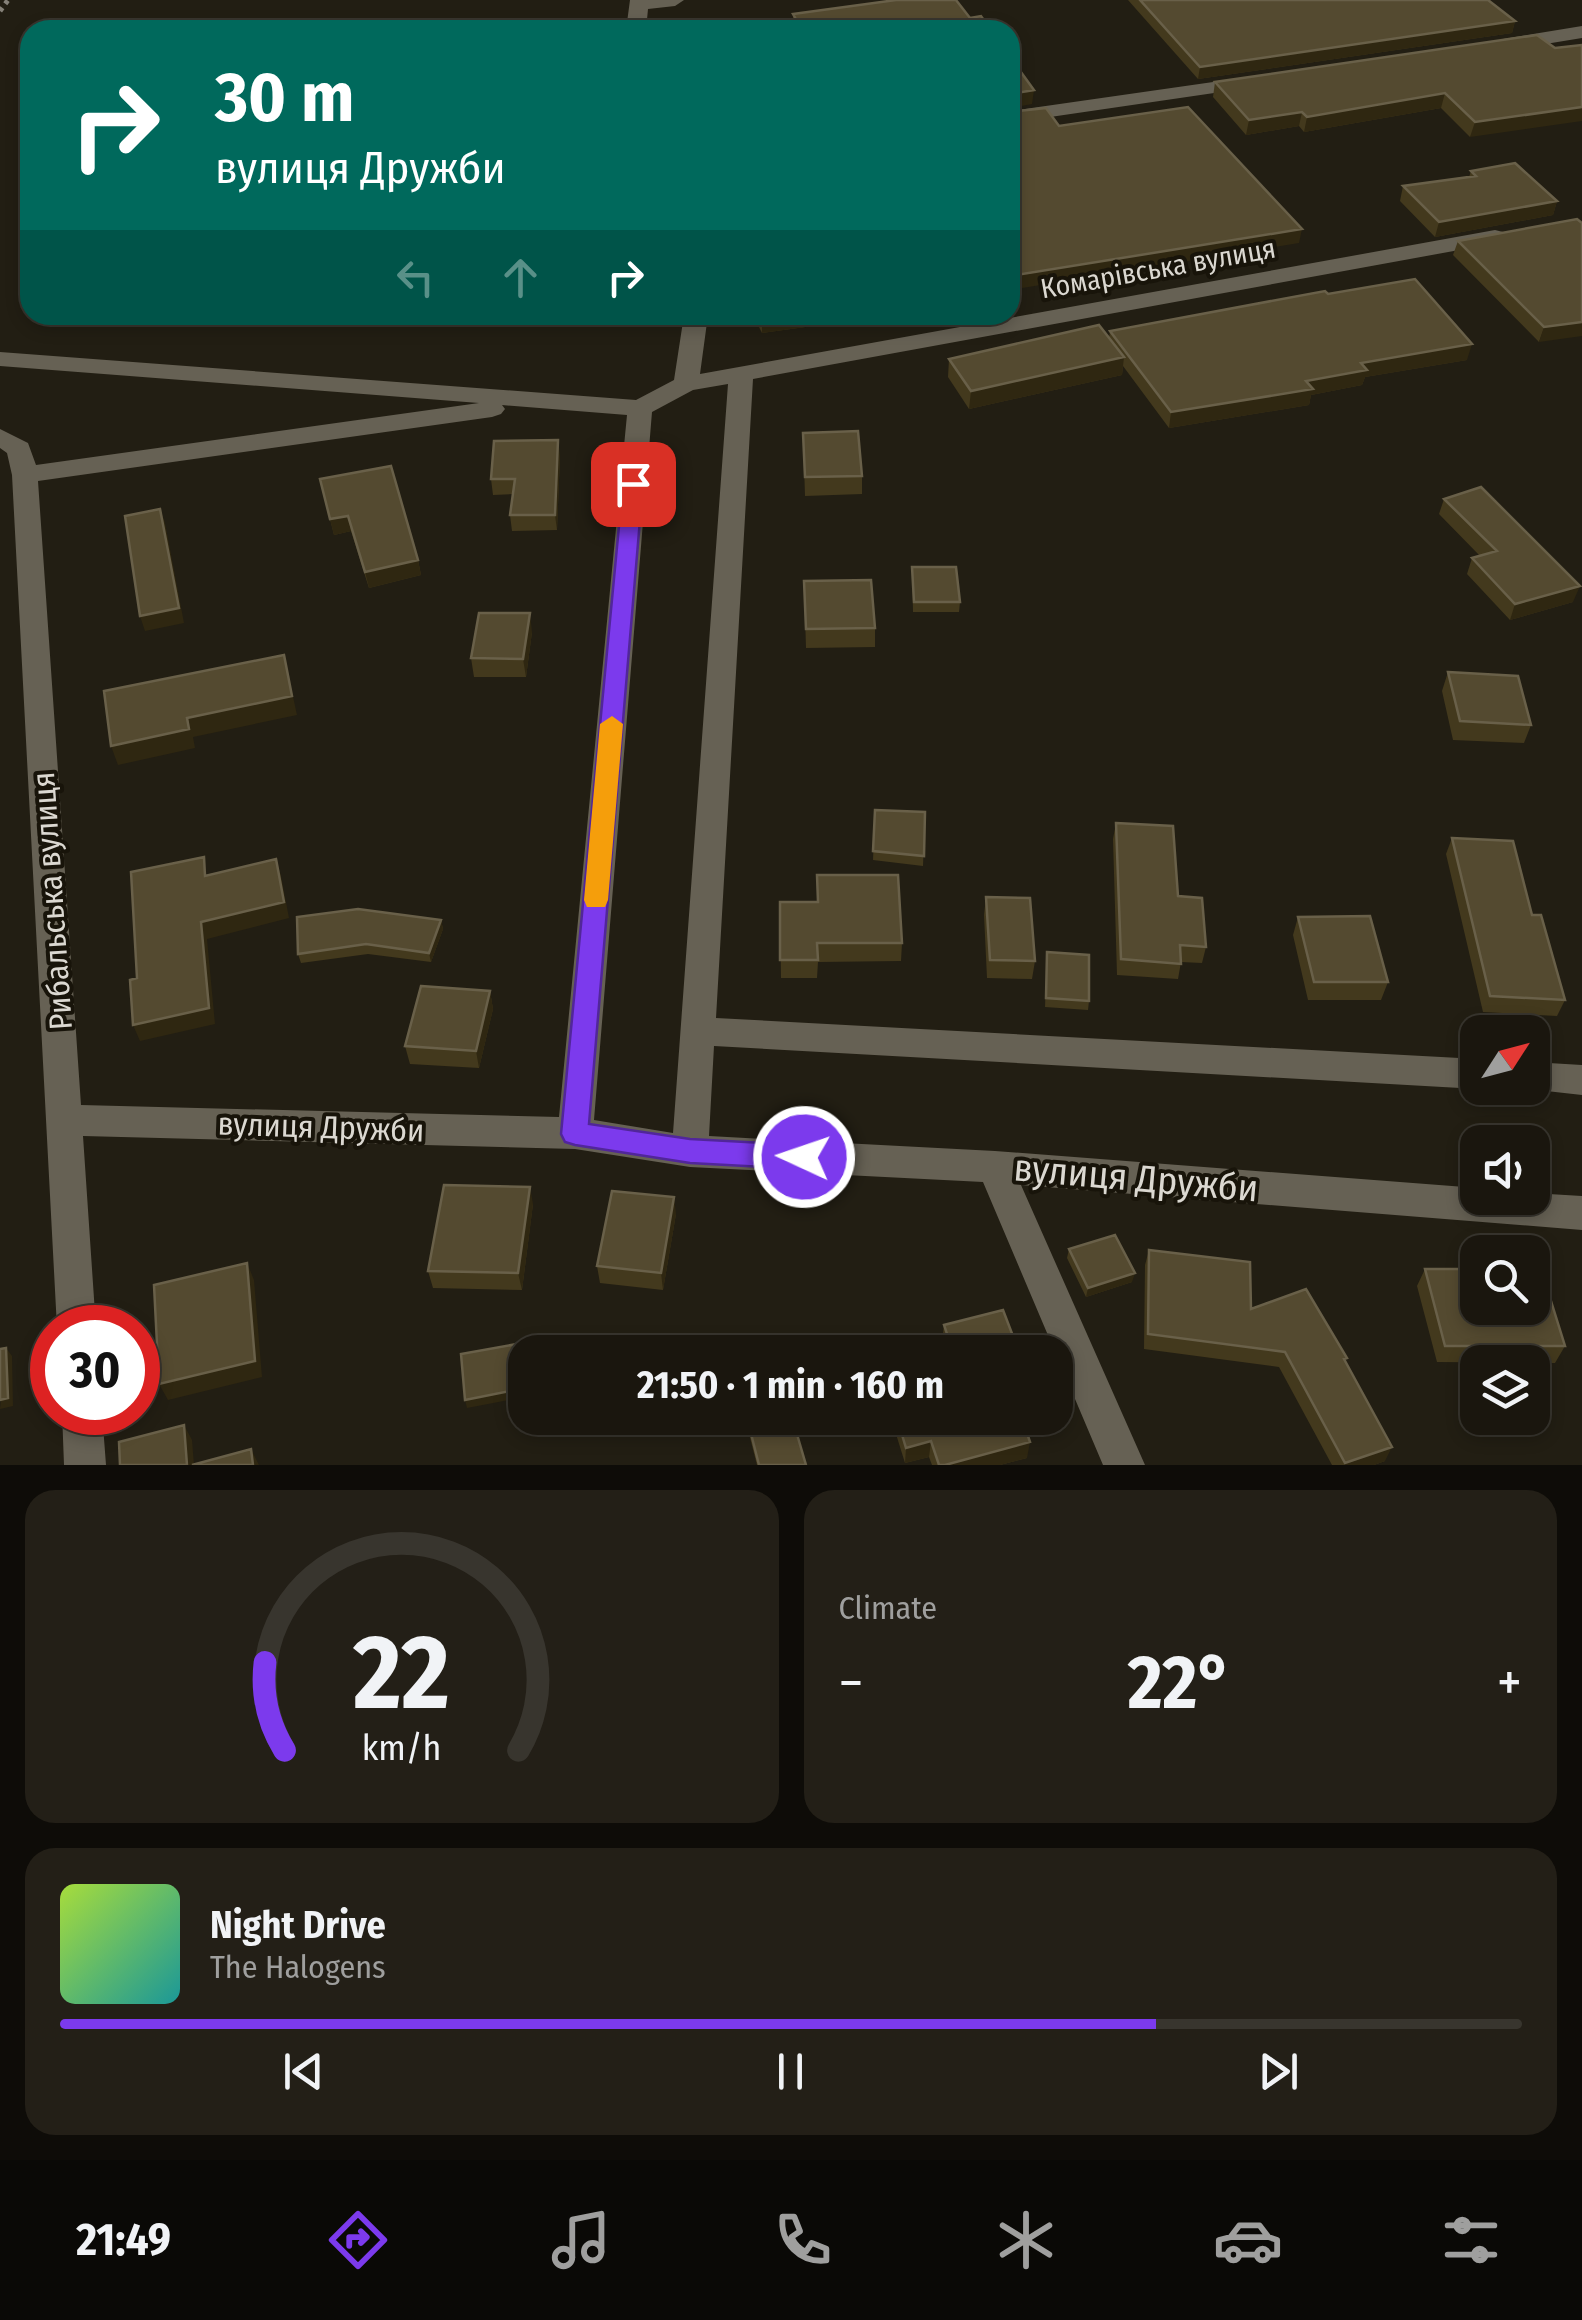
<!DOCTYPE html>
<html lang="en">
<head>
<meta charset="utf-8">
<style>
	:root { --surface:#1a160e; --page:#231f17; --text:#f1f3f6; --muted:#9f9f9e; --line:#38352e; --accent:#7c3aed }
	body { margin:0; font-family:"Fira Sans Condensed",sans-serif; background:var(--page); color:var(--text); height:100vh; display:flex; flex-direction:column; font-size:38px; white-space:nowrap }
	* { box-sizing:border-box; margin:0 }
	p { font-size:32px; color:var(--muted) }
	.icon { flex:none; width:55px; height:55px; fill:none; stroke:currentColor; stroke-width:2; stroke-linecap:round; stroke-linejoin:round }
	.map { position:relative; height:1465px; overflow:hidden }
	.details { display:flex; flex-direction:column; gap:25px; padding:25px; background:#0e0c08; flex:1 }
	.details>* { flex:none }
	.hud { position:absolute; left:20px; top:20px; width:1000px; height:305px; border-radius:30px; box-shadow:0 5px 15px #0003,0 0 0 2px var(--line); background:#00695c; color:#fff; overflow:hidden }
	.needle { width:65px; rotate:54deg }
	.fabs { position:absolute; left:1460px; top:1015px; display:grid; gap:20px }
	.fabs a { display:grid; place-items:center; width:90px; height:90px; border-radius:20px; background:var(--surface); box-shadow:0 5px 15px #0003,0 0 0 2px var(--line); font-size:50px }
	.speed { position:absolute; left:30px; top:1305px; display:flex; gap:20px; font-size:50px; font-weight:700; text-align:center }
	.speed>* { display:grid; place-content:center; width:130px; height:130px; border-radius:50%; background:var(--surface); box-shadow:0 5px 15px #0003,0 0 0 2px var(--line); line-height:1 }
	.speed .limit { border:15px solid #d22; background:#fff; color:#111 }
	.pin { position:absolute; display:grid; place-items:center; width:85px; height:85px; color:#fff; margin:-42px; border-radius:20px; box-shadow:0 5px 15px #0006 }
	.me { position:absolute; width:110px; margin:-55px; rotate:273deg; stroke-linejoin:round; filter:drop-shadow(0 0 8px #0008) }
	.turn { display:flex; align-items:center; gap:35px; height:210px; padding:0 30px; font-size:45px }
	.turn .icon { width:130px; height:130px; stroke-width:2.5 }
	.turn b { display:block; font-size:70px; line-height:85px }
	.lanes { display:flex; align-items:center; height:95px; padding:0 30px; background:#0003; justify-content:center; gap:50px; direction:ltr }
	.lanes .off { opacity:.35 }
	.big { font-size:75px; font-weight:700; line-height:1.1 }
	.details .tile { flex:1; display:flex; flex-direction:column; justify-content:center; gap:15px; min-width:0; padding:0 35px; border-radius:30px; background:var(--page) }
	.details .dial { align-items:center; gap:0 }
	.dial svg { height:260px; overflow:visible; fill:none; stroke:var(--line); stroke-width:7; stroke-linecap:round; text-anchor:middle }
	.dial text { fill:var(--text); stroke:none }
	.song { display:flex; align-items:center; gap:30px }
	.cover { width:120px; height:120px; border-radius:15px; background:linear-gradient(135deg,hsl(80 70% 55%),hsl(180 70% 35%)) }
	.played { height:10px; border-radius:5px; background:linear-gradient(90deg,var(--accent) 75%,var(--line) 75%) }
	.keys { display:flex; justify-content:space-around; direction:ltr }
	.heat { display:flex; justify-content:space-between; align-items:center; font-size:55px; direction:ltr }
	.details .tiles { flex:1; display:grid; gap:25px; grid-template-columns:1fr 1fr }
	.tile:last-child { grid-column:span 2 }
	.trip { position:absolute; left:508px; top:1335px; width:565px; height:100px; border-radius:30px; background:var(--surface); box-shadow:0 5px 15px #0003,0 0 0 2px var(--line); font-weight:700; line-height:100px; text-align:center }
	.tab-bar { display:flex; height:160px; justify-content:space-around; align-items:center; background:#0a0906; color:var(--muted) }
	.tab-bar .icon { width:70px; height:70px }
	.tab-bar .active { color:var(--accent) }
	.tab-bar b { font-size:45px; color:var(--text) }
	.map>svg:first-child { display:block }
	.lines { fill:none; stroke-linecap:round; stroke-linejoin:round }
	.path { stroke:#858178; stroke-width:5; stroke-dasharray:4 5; stroke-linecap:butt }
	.minor { fill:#666154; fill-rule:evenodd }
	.wall { fill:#43391d }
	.shaded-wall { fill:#2f2711 }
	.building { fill:#544a30; stroke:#696049; stroke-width:2.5 }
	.route { fill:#7c3aed; stroke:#51269a; stroke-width:2.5 }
	.slow { fill:#f59e0b }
	.labels { text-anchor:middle; stroke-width:8; stroke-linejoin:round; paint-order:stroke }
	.far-street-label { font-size:28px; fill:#dbd8d1; stroke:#18140a }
	.street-label { font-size:32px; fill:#dbd8d1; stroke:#18140a }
	.near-street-label { font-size:38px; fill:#dbd8d1; stroke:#18140a }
</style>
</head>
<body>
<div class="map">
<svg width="1582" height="1465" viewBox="0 0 1582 1465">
	<rect width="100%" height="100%" fill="#221e13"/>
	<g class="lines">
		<!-- path -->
		<path class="path" d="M0 11 8 0"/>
		<!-- minor -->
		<path class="minor" d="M630 0H684L675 6 648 9 646 30H626Z
			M1582 26V38L1503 51 1493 45 1503 39Z
			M1255 76 1262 78V86L1010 123V111Z
			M1495 230 1503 232 1506 237 1503 242 753 379 716 1018 1478 1059V1088H1482L1478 1089 714 1046 709 1136 995 1151 1478 1188V1198H1532V1193L1582 1196V1230L1021 1185 1145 1465H1103L983 1182 690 1167 575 1149 83 1136 96 1328H57L12 475 7 453 0 448V429L28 443 36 465 479 403 0 366V352L636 400 674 380 684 315H708L700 374ZM728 384 673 1133 594 1120 652 412 693 390ZM502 405 627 415 559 1117 81 1105 38 481 492 417 501 414 505 409Z
			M1532 1062 1582 1065V1095L1520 1088H1532Z
			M62 1412H102L106 1465H64Z"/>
	</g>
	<!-- wall -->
	<path class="wall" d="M1128 0H1488L1515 21 1512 33 1198 79Z
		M793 14 970 18 991 30H794L793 27Z
		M1537 35 1470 137 1441 108 1304 132 1299 126 1246 135 1213 97 1215 82Z
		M1471 171 1557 201 1553 215 1435 237 1400 201 1403 186 1469 177Z
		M1582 223 1539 342 1453 255 1458 241Z
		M1328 294 1467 360 1365 377 1362 385 1311 395 1309 405 1169 428 1123 366 1122 375 969 409 948 377 949 359 1109 339 1110 331Z
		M753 315H892L762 333Z
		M803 433 862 476V494L805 496Z
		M560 455 557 530 512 531 510 515 513 494 493 495 491 479Z
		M320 479 418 560 421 575 369 588 351 531 334 535Z
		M1444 499 1573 602 1510 620 1467 574 1472 558 1480 556 1439 514Z
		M912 567 960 602 959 612H913Z
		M804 581 875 628V647L806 648Z
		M532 632 526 677H474L471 658Z
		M1448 672 1531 725 1524 743 1453 740 1442 691Z
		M875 810 925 812 923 866 873 860Z
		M1116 823 1178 896 1206 947 1202 963 1181 962 1178 979 1117 975 1113 839Z
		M1452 838 1532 915 1565 1000 1557 1016 1483 1012 1446 854Z
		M817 875 902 943 901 961 818 962 817 978H781L780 902H817Z
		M986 897 1035 961 1032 979 987 978 984 915Z
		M1298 917 1388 982 1381 1000H1308L1293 935Z
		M441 920 443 929 431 962 368 954 301 963 298 954Z
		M1047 952 1089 1001 1088 1010 1045 1007Z
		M490 991 493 1009 479 1068 410 1064 405 1046Z
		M533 1204 522 1290 433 1288 428 1271Z
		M676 1214 663 1290 600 1283 597 1266Z
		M1069 1249 1132 1282 1086 1297 1067 1258Z
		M1149 1250 1346 1362 1385 1461 1374 1465H1332L1279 1367 1144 1349 1145 1265Z
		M1425 1269 1565 1346 1555 1363 1437 1362 1417 1286Z
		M944 1325 1019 1352H946L942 1341Z
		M745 1418H852L796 1432 806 1465H757Z
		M891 1418H1022L1027 1458 1000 1465H932L929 1457 905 1463Z"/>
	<!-- shaded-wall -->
	<path class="shaded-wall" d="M1515 21 1512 33 1198 79 1200 67Z
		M1034 90 1032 104 1010 108V94Z
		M1445 93 1441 108 1304 132 1307 117Z
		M1582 107V121L1470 137 1475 122Z
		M1302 112 1299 126 1246 135 1249 120Z
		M1557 201 1553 215 1435 237 1439 222Z
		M1302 229 1299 243 1010 290V276Z
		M785 315H892L762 333V318Z
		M1582 322V336L1539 342 1544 327Z
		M1472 344 1467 360 1365 377 1362 385 1311 395 1309 405 1169 428 1171 412 1306 381 1361 363Z
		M1124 357 1122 375 969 409 971 391Z
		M558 440 560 455 557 530 555 515Z
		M160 509 165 523 184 623 145 631 140 616Z
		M348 516 351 531 334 535 330 519Z
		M418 560 421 575 369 588 365 572Z
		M1580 586 1573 602 1510 620 1515 604Z
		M530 613 532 632 526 677 523 659Z
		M284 655 297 715 193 737 195 748 118 765 111 746 187 718Z
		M276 859 281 876 289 918 207 939 215 1024 140 1041 133 1025 201 922Z
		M441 920 443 929 431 962 429 953Z
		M490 991 493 1009 479 1068 476 1051Z
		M530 1187 533 1204 522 1290 518 1273Z
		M674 1197 676 1214 663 1290 661 1273Z
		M247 1263 254 1280 262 1377 168 1400 159 1384Z
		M1135 1273 1132 1282 1086 1297 1088 1288Z
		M6 1348 12 1356 13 1406 0 1409Z
		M525 1388V1397L467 1408 465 1400Z
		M820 1418H852L794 1432V1424Z
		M184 1425 192 1440 194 1465H187Z
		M931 1441 929 1457 905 1463 906 1448Z
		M1030 1442 1027 1458 1000 1465H945Z
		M1392 1447 1385 1461 1374 1465H1344L1345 1463Z
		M251 1449 259 1465H253Z"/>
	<!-- building -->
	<path class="building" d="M896 0H956L970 18 981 16 991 30H802L793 14Z
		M1140 0H1488L1515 21 1200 67Z
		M1537 35 1555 48 1582 45V107L1475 122 1445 93 1307 117 1302 112 1249 120 1215 82Z
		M1010 57 1034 90 1010 94Z
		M1188 107 1302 229 1010 276V137L1014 136 1010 130V112L1046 108 1059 126Z
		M1515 163 1557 201 1439 222 1403 186 1476 176 1471 171Z
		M1577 219 1582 223V322L1544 327 1458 241Z
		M1415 279 1472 344 1361 363 1367 370 1306 381 1313 389 1171 412 1110 331 1325 291 1328 294Z
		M761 315H785L762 318Z
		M1099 325 1124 357 971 391 949 359Z
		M858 431 862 476 805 477 803 433Z
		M558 440 555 515H510L515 479H491L494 441Z
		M391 466 418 560 365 572 348 516 330 519 320 479Z
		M1481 487 1580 586 1515 604 1472 558 1497 551 1444 499Z
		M160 509 179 608 140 616 125 516Z
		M912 567H956L960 602H914Z
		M871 580 875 628 806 629 804 581Z
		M479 613H530L523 659 471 658Z
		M284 655 292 696 187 718 189 729 111 746 104 691Z
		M1448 672 1518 676 1531 725 1460 721Z
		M875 810 925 812 924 856 873 851Z
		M1116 823 1173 826 1178 896 1202 898 1206 947 1180 945 1181 964 1121 959Z
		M1452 838 1513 841 1532 915H1541L1565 1000 1490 996Z
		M204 857 205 876 276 859 284 902 201 922 209 1008 133 1025 130 980 137 978 131 872Z
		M817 875H898L902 943H817L818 960H780V902H818Z
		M986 897 1030 898 1035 961 990 960Z
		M358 909 441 920 429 953 366 944 298 954 297 917Z
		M1370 916 1388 982H1314L1298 917Z
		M1047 952 1089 955V1001L1046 998Z
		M421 986 490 991 476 1051 405 1046Z
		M444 1185 530 1187 518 1273 428 1271Z
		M612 1191 674 1197 661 1273 597 1266Z
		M1115 1235 1135 1273 1088 1288 1069 1249Z
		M1149 1250 1250 1262 1251 1309 1306 1289 1347 1358 1344 1359 1392 1447 1345 1463 1285 1352 1148 1334Z
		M247 1263 255 1361 159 1384 154 1285Z
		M1425 1269H1478V1308H1532V1269H1541L1565 1346H1445Z
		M1003 1310 1019 1352H953L944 1325Z
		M534 1341 535 1352H525V1388L465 1400 461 1354Z
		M656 1345 659 1352H634Z
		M6 1348 8 1398 0 1400V1349Z
		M747 1418H820L794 1424 806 1465H759Z
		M897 1418H1022L1030 1442 945 1465H939L931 1441 906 1448Z
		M184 1425 187 1465H120L119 1442Z
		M251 1449 253 1465H192Z"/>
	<!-- route -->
	<path class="route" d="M633 478 643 484 589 1124 690 1139 804 1145 814 1148 818 1157 814 1166 804 1169 690 1163 575 1145 565 1142 561 1134 623 484Z"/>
	<!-- slow -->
	<path class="slow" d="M612 716 623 724 608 900 605 907H587L584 900 600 724Z"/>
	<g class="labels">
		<!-- far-street labels -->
		<g class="far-street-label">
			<text transform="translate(1158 268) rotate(-10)" y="10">Комарівська вулиця</text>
		</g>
		<!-- street labels -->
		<g class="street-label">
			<text transform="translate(52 901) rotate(-94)" y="11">Рибальська вулиця</text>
			<text transform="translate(321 1127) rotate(2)" y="11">вулиця Дружби</text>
		</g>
		<!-- near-street labels -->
		<g class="near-street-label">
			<text transform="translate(1136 1178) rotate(5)" y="13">вулиця Дружби</text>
		</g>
	</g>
</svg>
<div class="fabs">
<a><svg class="needle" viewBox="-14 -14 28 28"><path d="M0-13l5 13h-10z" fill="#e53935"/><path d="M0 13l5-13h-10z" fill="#9f9f9e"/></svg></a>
<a><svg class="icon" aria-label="sound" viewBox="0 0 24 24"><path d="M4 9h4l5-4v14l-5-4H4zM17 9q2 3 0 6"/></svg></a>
<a><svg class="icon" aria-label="search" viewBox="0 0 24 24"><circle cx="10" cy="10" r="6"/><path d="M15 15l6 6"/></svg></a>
<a><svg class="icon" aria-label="layers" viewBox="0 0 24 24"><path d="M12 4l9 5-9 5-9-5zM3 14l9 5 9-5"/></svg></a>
</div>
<div class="speed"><div class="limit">30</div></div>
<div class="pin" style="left:633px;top:484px;background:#d93025"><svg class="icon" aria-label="arrive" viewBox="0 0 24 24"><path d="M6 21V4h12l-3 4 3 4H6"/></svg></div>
<svg class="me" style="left:804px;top:1157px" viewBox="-20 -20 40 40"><circle r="17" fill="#7c3aed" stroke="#fff" stroke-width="3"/><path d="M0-11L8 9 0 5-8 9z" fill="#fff"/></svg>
<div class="trip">21:50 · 1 min · 160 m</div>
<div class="hud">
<div class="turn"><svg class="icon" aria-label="right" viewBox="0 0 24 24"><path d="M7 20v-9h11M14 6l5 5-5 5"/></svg><div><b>30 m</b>вулиця Дружби</div></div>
<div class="lanes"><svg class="icon off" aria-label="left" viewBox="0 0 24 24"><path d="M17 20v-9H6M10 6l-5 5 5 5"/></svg><svg class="icon off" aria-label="ahead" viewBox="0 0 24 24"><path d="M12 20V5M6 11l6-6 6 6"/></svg><svg class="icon" aria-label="right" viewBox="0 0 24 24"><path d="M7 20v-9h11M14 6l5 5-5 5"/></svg></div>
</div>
</div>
<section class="details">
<div class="tiles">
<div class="tile dial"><svg viewBox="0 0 100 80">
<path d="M14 69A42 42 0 1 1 86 69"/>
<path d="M14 69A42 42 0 0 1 8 42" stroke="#7c3aed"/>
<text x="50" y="56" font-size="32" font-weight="700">22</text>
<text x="50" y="72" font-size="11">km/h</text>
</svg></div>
<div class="tile"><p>Climate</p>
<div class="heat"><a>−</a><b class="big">22°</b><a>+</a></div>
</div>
<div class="tile">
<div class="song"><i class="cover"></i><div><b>Night Drive</b><p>The Halogens</p></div></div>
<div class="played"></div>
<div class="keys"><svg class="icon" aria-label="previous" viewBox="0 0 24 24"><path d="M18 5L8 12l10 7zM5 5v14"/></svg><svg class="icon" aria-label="pause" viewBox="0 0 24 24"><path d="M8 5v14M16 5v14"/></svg><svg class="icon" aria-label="next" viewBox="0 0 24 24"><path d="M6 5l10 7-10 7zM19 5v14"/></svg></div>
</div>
</div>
</section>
<nav class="tab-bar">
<b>21:49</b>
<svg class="icon active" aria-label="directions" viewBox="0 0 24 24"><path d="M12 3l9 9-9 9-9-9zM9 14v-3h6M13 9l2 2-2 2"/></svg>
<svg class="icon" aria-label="music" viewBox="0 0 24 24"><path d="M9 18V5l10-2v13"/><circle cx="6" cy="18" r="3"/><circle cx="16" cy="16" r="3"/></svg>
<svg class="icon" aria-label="phone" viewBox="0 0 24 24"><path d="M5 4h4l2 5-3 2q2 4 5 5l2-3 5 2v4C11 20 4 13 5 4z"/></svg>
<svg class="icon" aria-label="climate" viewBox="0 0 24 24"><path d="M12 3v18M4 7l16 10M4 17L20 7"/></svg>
<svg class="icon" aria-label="car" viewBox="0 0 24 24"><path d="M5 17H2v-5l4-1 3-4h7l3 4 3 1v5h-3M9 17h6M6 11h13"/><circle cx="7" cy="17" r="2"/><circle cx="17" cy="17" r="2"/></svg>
<svg class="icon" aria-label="filters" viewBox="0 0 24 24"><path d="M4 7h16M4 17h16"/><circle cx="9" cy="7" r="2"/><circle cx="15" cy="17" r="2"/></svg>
</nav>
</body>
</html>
